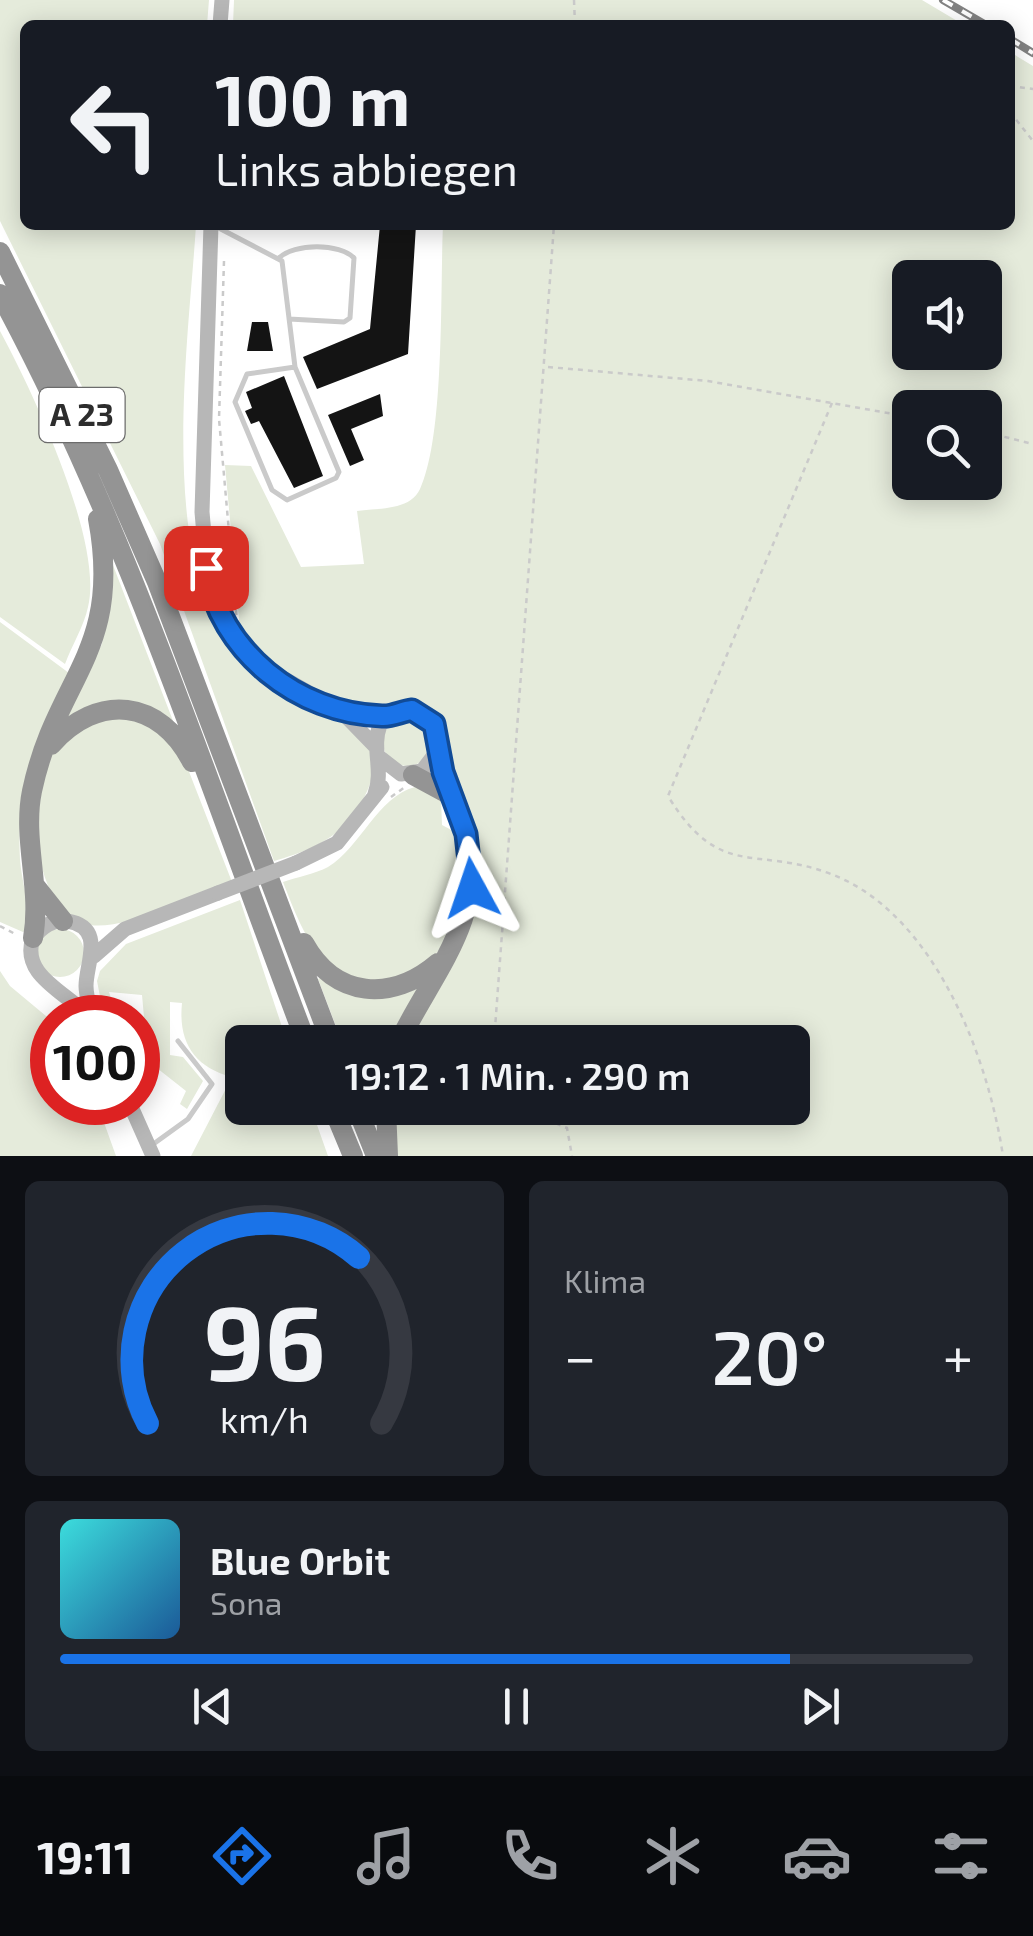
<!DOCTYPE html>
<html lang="de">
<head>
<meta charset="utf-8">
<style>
	:root { --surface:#171b24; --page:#20242c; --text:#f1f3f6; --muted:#9ea1a6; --line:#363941; --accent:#1a73e8 }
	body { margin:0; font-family:"Exo 2",sans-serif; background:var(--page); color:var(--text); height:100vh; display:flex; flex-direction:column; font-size:38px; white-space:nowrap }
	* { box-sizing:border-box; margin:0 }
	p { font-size:32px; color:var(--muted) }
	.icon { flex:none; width:55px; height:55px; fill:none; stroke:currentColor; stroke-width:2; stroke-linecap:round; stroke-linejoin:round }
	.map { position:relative; height:1156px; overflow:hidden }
	.panel { display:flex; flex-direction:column; gap:25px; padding:25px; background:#0d0f14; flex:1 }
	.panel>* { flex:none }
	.hud { position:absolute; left:20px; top:20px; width:995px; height:210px; border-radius:15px; box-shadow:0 5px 25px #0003; background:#171b24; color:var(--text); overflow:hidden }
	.controls { position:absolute; left:892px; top:260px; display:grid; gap:20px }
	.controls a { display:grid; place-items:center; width:110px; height:110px; border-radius:15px; background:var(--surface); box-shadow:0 5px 25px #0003; font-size:50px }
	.speed { position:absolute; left:30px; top:995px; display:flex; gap:20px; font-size:50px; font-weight:700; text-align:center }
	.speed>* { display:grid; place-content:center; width:130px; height:130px; border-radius:50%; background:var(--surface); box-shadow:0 5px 25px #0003; line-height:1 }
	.speed .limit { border:15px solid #d22; background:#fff; color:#111 }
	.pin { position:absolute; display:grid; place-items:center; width:85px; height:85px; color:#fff; margin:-42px; border-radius:20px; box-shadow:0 5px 15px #0006 }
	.me { position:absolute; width:110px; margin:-55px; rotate:355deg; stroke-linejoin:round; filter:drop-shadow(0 0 8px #0008) }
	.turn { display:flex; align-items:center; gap:35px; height:210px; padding:0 30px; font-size:45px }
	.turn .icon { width:130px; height:130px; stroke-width:2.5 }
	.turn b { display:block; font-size:70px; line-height:85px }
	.big { font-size:75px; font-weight:600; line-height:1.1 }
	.panel .widget { flex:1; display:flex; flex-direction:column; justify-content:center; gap:15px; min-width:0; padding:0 35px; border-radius:15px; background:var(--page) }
	.panel .dial { align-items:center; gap:0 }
	.dial svg { height:260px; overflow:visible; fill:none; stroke:var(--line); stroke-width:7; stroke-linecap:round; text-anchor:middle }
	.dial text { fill:var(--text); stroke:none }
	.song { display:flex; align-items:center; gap:30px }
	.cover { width:120px; height:120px; border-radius:15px; background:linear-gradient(135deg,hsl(180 70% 55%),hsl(210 70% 35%)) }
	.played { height:10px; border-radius:5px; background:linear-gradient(90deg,var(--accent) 80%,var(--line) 80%) }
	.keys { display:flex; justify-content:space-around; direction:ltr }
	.heat { display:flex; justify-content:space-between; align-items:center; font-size:55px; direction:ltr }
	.panel .tiles { flex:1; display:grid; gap:25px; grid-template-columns:1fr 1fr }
	.widget:last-child { grid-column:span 2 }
	.trip { position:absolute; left:225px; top:1025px; width:585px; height:100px; border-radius:15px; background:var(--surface); box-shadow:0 5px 25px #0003; font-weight:600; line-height:100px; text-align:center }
	.tabs { display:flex; height:160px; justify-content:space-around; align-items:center; background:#090b0e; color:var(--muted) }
	.tabs .icon { width:70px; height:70px }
	.tabs .on { color:var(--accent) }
	.tabs b { font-size:45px; color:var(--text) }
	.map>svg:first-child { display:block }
	.green { fill:#e5ebdb; fill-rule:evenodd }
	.building { fill:#141414 }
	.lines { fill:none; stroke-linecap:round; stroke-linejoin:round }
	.path { stroke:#cacaca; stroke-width:2.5; stroke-dasharray:5 5; stroke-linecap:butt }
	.lane { stroke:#cacaca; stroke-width:5 }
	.secondary { stroke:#b7b7b7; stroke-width:15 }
	.highway { stroke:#949494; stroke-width:20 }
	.rail-casing { stroke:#828282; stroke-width:8 }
	.rail { stroke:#fff; stroke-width:4; stroke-dasharray:11; stroke-linecap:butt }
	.secondary-bridge { stroke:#b7b7b7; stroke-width:15 }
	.route-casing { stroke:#114b97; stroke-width:25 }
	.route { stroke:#1a73e8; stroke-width:18 }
	.labels { text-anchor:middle; stroke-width:10; stroke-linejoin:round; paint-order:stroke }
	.shield { fill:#fff; stroke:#6c6c6c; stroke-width:2.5 }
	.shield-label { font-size:32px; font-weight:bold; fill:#2d2d2d }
</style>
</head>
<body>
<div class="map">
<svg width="1033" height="1156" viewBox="0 0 1033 1156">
	<rect width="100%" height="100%" fill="#fff"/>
	<!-- green -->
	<path class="green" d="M0 0H209L207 25H25V225H196C189 341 153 580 246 667 287 705 356 707 376 764 361 824 331 845 274 861L160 544 0 221Z
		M234 0H922L964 25H233Z
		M1010 52 1033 66V1156H397L391 1108H792V1042H405L474 912 446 724C416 683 400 712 364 705 320 696 266 665 240 630L225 465 251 466 301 567 364 564 357 511C377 508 410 511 420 489 445 435 440 290 443 225H1010ZM910 278H985V352H910ZM910 408H985V482H910Z
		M0 331C32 390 104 542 88 607 84 626 72 645 65 664L0 617Z
		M111 560 175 726 152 710 57 730 102 644Z
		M0 622 73 676C34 739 16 784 20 860 22 884 30 904 28 929L23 932 0 922Z
		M92 717 146 720 179 746 232 882C197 894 120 934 85 924 34 910 25 801 47 760 56 744 79 729 92 717Z
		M383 742a24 24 0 1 1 48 0a24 24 0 1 1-48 0Z
		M415 787 441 799 442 825 459 834C469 884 460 925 428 965 412 971 385 986 369 984 318 977 299 923 283 882 297 877 315 874 328 867 361 847 377 797 415 787Z
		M240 900 287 1042H242V1108H311L328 1156H191L232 1077C194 1067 178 1042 182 1003L170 1002V1055L183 1057 203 1081 187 1109 180 1104 186 1091 148 1061 142 995 109 992 117 1017H104L97 981 100 971 126 944Z
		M36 953a24 24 0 1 1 48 0a24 24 0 1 1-48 0Z
		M0 971 10 986 52 1021V1102L97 1103 116 1156H0Z
		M323 976 343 988 426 979 394 1042H342L318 979Z"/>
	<!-- building -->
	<path class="building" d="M380 225H416L408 354 317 389 303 357 370 329Z
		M252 322H268L273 351H247Z
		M284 376 323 476 294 488 259 421 251 424 245 411 252 408 246 392Z
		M380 394 383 416 351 429 364 460 350 466 328 415Z"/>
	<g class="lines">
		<!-- path -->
		<path class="path" d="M574 0 575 25
			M1010 86 1033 89
			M1010 112 1033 141
			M224 261 219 419 237 622
			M548 367 708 381 910 417
			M832 403 668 796C720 881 755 845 831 874 934 913 988 1056 1003 1156
			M985 432 1033 444
			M391 797 405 787
			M0 926 17 935
			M494 1042 554 225
			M519 1108 567 1128 572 1156"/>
		<!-- lane -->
		<path class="lane" d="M215 226 282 261 295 367 339 472 336 478 287 500 272 490 235 402 247 374 295 367
			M279 258C294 243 340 243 354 258L350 318 344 322 289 319
			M152 1145 188 1119 212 1084 178 1041"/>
		<!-- secondary -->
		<path class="secondary" d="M220 25 222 0
			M211 225 202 512 209 591 222 624 253 661 341 711 375 746
			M341 711 387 717
			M375 794C384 770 371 748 380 725 397 707 416 707 434 724L439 749 422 771 401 774 379 757
			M296 863 337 843 382 787
			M94 956 125 929 218 893
			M90 1018C67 992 20 976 33 938 42 927 52 919 67 921 106 927 86 963 86 986 86 996 90 1008 92 1018
			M129 1102 153 1156"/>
		<!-- highway -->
		<path class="highway" d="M0 252 108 470 157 582 331 1042
			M0 294C129 532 210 791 306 1042
			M51 745C98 692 160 699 192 762
			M413 775 450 795
			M36 887 63 921
			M33 938C42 889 22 840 32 791 56 677 123 653 98 519
			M304 943C335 999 392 1002 438 963
			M399 1042C431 975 487 917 467 837 460 806 444 781 439 749
			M333 1108 353 1156
			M357 1108 376 1156
			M386 1108 388 1156"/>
		<defs>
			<path id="rail" d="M943 0 986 25
				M1010 39 1033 53"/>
		</defs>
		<!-- rail casing -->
		<use href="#rail" class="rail-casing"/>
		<!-- rail -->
		<use href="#rail" class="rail"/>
		<!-- secondary-bridge -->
		<path class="secondary-bridge" d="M218 893 296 863"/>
	</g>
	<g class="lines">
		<defs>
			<path id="route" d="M206 568C219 651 298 714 382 716 392 717 402 711 412 710L434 724 443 772 466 834 472 888"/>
		</defs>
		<!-- route casing -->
		<use href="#route" class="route-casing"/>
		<!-- route -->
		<use href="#route" class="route"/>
	</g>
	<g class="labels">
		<!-- shield labels -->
		<rect class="shield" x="39.5" y="388" width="85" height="54" rx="8"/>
		<g class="shield-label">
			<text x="82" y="426">A 23</text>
		</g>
	</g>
</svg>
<div class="controls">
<a><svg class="icon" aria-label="sound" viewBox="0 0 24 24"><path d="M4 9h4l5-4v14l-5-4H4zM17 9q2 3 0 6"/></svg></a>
<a><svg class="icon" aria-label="search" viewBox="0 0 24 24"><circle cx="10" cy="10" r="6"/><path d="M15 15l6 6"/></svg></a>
</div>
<div class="speed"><div class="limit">100</div></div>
<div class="pin" style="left:206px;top:568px;background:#d93025"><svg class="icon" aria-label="arrive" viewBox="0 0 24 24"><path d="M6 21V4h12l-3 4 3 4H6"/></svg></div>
<svg class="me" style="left:472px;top:888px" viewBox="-20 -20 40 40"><path d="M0-17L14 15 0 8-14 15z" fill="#1a73e8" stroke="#fff" stroke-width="4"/></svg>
<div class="trip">19:12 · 1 Min. · 290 m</div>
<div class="hud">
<div class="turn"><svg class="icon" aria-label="left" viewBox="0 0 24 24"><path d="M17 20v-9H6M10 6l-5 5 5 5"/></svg><div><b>100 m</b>Links abbiegen</div></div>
</div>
</div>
<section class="panel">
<div class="tiles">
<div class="widget dial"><svg viewBox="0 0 100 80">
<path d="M14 69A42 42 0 1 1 86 69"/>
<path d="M14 69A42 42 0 0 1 79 18" stroke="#1a73e8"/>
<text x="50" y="56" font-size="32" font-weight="700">96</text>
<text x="50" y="72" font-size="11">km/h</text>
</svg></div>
<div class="widget"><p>Klima</p>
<div class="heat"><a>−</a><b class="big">20°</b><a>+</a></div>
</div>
<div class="widget">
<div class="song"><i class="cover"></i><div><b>Blue Orbit</b><p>Sona</p></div></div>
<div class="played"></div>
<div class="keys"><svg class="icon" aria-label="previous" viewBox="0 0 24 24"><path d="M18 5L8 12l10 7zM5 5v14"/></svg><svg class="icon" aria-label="pause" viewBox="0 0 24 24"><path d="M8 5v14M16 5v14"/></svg><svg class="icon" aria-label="next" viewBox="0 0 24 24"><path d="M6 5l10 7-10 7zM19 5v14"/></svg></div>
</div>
</div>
</section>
<nav class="tabs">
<b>19:11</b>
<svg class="icon on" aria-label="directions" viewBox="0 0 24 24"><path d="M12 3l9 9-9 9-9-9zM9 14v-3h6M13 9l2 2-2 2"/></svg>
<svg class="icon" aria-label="music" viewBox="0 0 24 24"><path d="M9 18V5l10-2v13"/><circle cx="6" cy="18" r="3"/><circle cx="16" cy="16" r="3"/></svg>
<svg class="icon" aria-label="phone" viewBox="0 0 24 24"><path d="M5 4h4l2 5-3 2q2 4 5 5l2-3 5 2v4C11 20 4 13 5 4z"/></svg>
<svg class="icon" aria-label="climate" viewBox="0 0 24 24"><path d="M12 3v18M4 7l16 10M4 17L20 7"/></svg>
<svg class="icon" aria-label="car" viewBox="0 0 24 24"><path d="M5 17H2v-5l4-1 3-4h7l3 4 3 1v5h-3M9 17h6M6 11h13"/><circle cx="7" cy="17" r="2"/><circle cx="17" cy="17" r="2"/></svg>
<svg class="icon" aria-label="filters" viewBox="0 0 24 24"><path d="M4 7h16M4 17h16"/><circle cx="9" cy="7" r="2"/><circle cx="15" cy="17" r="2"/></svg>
</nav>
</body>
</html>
